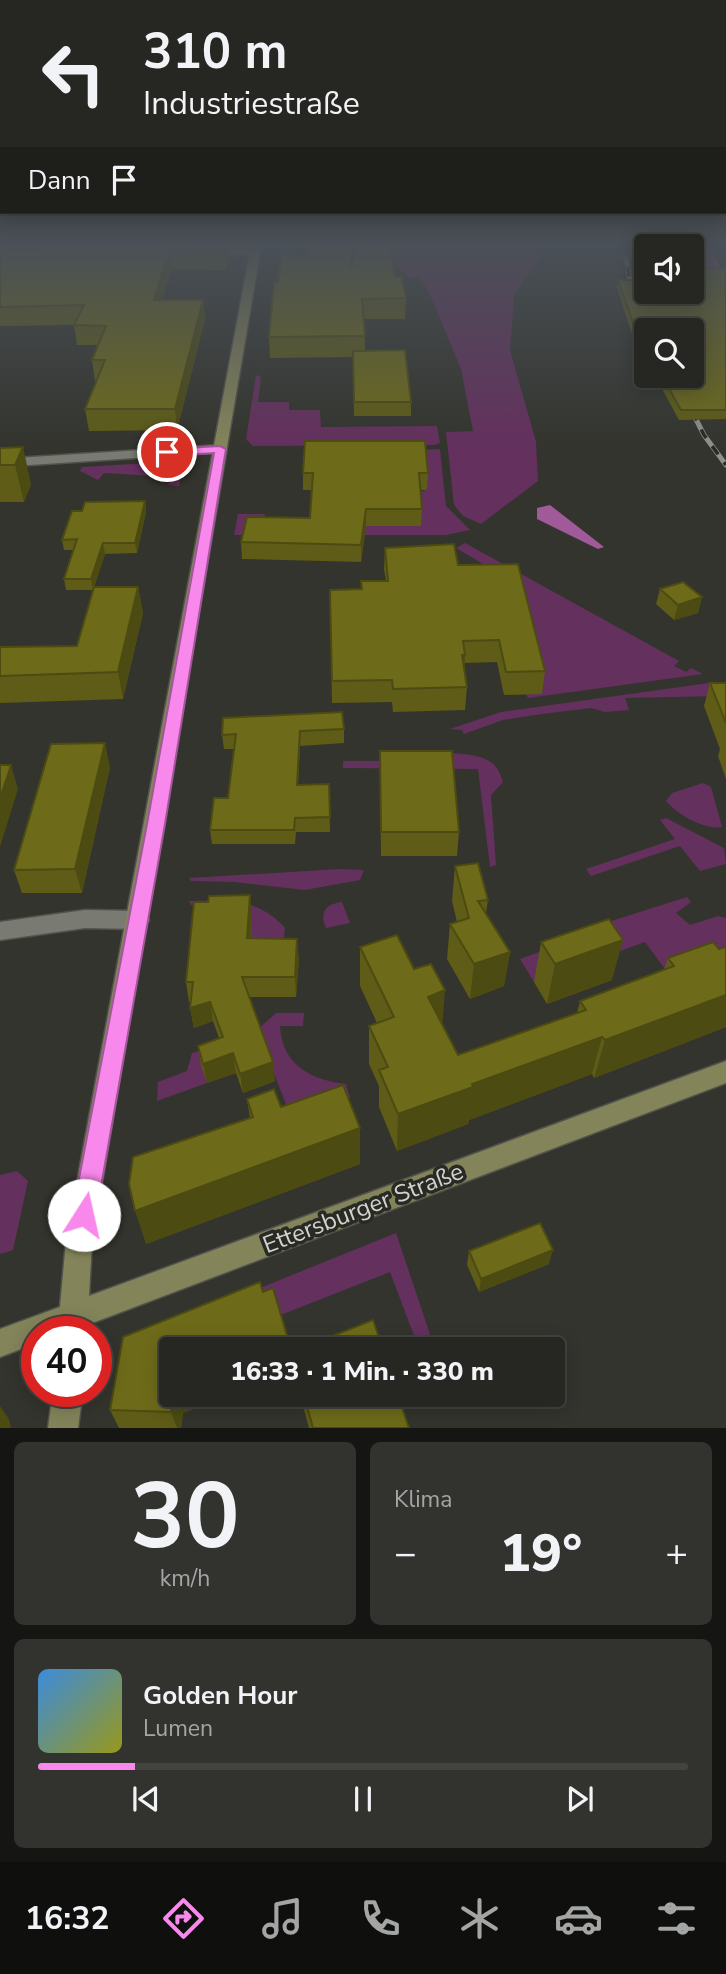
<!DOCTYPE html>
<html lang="de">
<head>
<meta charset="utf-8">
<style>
	:root { --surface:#262722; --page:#32332f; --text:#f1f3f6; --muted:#a4a5a5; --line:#424440; --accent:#f888eb }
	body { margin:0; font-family:"Nunito Sans",sans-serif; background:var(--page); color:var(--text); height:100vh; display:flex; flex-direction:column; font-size:26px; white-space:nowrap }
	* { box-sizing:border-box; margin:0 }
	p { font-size:23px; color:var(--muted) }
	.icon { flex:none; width:38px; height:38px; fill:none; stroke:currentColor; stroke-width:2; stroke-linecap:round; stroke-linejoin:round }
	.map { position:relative; height:1428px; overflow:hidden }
	.sheet { display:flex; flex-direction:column; gap:14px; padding:14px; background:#151513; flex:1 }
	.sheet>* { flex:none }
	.banner { position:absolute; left:0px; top:0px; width:726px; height:214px; box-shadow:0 4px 18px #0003,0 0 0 2px var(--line); background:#262722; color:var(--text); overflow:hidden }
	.controls { position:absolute; left:634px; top:234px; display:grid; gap:14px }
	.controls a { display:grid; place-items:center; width:70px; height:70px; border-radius:7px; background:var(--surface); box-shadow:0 4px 18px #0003,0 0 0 2px var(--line); font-size:35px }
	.speed { position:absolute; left:21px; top:1316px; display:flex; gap:14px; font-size:35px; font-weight:700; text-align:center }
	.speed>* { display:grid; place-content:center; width:91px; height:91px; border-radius:50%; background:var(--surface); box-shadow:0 4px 18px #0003,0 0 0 2px var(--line); line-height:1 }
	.speed .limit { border:10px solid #d22; background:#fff; color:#111 }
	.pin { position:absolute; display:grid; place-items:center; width:60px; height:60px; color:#fff; margin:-30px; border:4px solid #fff; border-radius:50%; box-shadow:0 2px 7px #0007 }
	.me { position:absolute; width:77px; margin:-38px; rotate:10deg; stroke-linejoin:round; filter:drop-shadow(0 0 5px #0008) }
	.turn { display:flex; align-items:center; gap:24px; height:147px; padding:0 28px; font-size:32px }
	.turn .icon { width:91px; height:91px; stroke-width:2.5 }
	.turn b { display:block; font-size:49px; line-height:60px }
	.then { display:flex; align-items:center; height:66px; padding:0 28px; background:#0003; gap:14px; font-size:26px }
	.big { font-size:52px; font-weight:800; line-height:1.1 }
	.sheet .card { flex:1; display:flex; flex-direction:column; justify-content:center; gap:10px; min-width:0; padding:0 24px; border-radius:10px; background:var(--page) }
	.sheet .dial { align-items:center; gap:0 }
	.dial b { font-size:91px; line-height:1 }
	.song { display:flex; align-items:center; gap:21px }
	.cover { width:84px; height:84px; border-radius:10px; background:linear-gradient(135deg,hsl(210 70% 55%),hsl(60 70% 35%)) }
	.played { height:7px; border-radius:4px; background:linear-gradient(90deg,var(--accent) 15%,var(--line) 15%) }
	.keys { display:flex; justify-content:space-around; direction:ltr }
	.heat { display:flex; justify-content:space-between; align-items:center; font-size:38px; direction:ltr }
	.sheet .tiles { flex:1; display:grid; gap:14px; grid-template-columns:1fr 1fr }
	.card:last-child { grid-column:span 2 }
	.trip { position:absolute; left:159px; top:1337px; width:406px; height:70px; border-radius:7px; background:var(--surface); box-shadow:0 4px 18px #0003,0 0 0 2px var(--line); font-weight:800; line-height:70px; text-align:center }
	.menu { display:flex; height:112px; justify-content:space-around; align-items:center; background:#0f100e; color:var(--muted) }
	.menu .icon { width:49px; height:49px }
	.menu .current { color:var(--accent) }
	.menu b { font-size:32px; color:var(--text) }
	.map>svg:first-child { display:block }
	.green { fill:#64305e }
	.forest { fill:#964f8e }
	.water { fill:#a15a99 }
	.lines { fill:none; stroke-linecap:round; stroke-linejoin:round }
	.street-casing { stroke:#52524d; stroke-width:3 }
	.secondary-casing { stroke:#52524d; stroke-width:3 }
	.street { fill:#797a72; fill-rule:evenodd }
	.secondary { fill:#84845b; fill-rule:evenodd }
	.rail-casing { stroke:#8f908a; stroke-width:5 }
	.rail { stroke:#292a24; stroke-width:3.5; stroke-dasharray:10; stroke-linecap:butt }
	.wall { fill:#5e5c16 }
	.shaded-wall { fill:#4c4b12 }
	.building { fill:#6d6b19; stroke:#4c4b12; stroke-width:2 }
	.route { fill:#f888eb; stroke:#a15899; stroke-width:2 }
	.labels { text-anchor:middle; stroke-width:7; stroke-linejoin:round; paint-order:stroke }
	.near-street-label { font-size:24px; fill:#d2d2ce; stroke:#292a24 }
</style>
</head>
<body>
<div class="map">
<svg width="726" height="1428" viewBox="0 0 726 1428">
	<rect width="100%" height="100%" fill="#33342d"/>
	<!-- green -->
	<path class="green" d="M376 247H485L502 253 512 247H547L514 296 510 350 536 442 538 481 481 524 463 516 454 505 446 432 473 431 461 369 431 297 420 277 409 278Z
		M256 375 261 377 258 402H289V410H320L321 427 437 426 440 443 435 445 253 446 246 439Z
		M440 449 446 506 470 530 446 535H234L238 514H265L263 532 427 490 419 450Z
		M184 461 179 486 168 485 171 477 104 473 98 480 80 471 82 467Z
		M465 543 679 661 674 666 686 672 691 668 703 674 528 698 526 694 541 693 495 571 456 548Z
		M716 682 726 690 721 696 625 698 629 710 605 712 591 708 542 714 503 720 464 734 462 730 450 729 501 712Z
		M449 752C476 757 495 753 503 782L491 795 496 865 490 867 478 769 343 768V761H390Z
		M703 783 711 787 722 827C704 830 678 815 666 801L672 793Z
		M666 818 724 848 726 864 700 871 680 846 591 876 586 869 675 839 660 820Z
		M340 869 364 870 360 880 305 890 234 882 191 881 189 878Z
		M687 897 691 902 676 913 690 925 718 916 726 918V948L665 969 645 942 534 982 520 959 545 950 542 943Z
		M189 901C228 901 258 897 285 928L284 937 279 940 250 941 212 907 191 905Z
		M342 902 350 923 326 928C319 912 326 904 342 902Z
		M276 1013H304L303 1026H280C282 1065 311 1080 346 1084L350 1098 291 1117 257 1030Z
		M221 1043 202 1065 207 1083 157 1101 158 1082 187 1071 192 1053Z
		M17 1171 28 1181 13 1250 0 1254V1175Z
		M396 1233 435 1349H419L390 1272 268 1320 260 1288Z"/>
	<!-- forest -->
	<path class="forest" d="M691 247H710L720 265 717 268 694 269 697 277H692Z"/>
	<!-- water -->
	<path class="water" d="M550 505 604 547 598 549 537 519V508Z"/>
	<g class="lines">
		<defs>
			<path id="street" d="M505 247 499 251 494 248 495 247Z
				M255 249 258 250V254L207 256 202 253 207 250Z
				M220 445 226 449 225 452 0 467V459Z
				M85 910 138 911 145 914 149 920 145 926 138 929 85 928 0 940V922Z"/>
			<path id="secondary" d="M251 247H261L92 1241 89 1296 726 1061V1083L87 1325 86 1332H37V1343L0 1357V1329L60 1307 66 1241Z
				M53 1391H83L78 1428H48Z"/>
		</defs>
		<!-- street casing -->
		<use href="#street" class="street-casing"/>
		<!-- secondary casing -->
		<use href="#secondary" class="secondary-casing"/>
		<!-- street -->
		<use href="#street" class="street"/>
		<!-- secondary -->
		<use href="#secondary" class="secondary"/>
		<defs>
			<path id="rail" d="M624 247 629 277 651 331
				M640 247 646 265
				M674 376 704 435 726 465"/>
		</defs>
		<!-- rail casing -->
		<use href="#rail" class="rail-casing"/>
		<!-- rail -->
		<use href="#rail" class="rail"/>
	</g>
	<!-- wall -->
	<path class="wall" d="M233 247 229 248 230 258 226 270 172 269 162 300H203L205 319 177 430 89 431 85 409 97 381H95L92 360 98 345H77L74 325 0 326V248Z
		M352 265 395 277 406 298 405 319H364L365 351 411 402V416H354L353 357 270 358 269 337 278 282Z
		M726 268V419L679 420 655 376H691L646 331V358L631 331 617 288 618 280 694 279 692 277 694 269Z
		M0 448 31 484 24 502H0Z
		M303 473H428L427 490H420L422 509 421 526H366L361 562 242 559 241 542 310 518 312 490H303Z
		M145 501 146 512 137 553 105 554 94 587H138L143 613 123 699 0 703V647L77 646 93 590H66L64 579 74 550H64L62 540 82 511Z
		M385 548 458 565 545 671 542 694 504 695 497 662 465 663 464 670 467 687 465 710 393 712 392 702 332 703 330 590 361 589V581H386L384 569Z
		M660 589 702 597 698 613 674 620 656 604Z
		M710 683H726V779L718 756 720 749 704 706Z
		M344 729V743L300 746 298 785 329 784 330 832H296L295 844H212L210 830 228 798 234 749H224L222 735Z
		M380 751 459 832 457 856H381Z
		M110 767 82 893H22L14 870Z
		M455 866 488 900 486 913 510 952 504 986 470 999 447 959 450 924 457 922 452 901Z
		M252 915 251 938 299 959 296 997H249L275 1081 243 1093 236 1073 207 1083 201 1065 198 1046 219 1038 213 1021 194 1028 190 1008 191 1002H189L186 982Z
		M541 942 612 980 547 1004 534 982Z
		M360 947 442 1024 458 1055 577 1013 580 1001 664 969 668 958 719 949 726 947V1027L594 1078 592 1074 469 1120 468 1124 397 1151 379 1107V1086L369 1064V1026L377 1023 360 986Z
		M247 1099 281 1107 360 1164 146 1244 250 1118Z
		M469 1251 549 1264 479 1292 467 1265Z
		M172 1349V1395H227L183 1413 181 1428H119L110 1410Z
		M300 1395H398L409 1428H309Z"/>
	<!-- shaded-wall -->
	<path class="shaded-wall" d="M226 247H229L230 258 226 270 224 252Z
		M169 251 172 269 156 319 154 300Z
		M203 300 205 319 177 430 175 409Z
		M23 447 31 484 24 502 15 465Z
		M145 501 146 512 137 553 135 543Z
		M366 509V526L361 562V545Z
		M103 543 105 554 93 590 91 579Z
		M138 587 143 613 123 699 118 672Z
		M702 597 698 613 674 620 678 605Z
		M462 655H465L464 677Z
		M300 731V746L297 799V785Z
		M105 743 110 767 82 893 75 869Z
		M11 765 18 789 0 847V799Z
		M250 895 252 915 249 958 247 938Z
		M297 939 299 959 296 997 295 977Z
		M623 940 612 980 547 1004 555 964Z
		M510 952 504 986 470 999 474 964Z
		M445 990 442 1029 428 997Z
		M726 995V1027L594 1078 605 1040Z
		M210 1002 213 1021 194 1028 190 1008Z
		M602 1037 592 1074 469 1120 468 1124 397 1151 398 1114 472 1084Z
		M233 1053 236 1073 207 1083 203 1064Z
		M273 1062 275 1081 243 1093 240 1074Z
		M360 1128V1164L146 1244 135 1211Z
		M553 1250 549 1264 479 1292 481 1279Z
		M173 1395H227L183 1413 181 1428H177L171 1412Z
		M0 1406 9 1419 11 1428H0Z"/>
	<!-- building -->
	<path class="building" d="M226 247 224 252 169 251 154 300H203L175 409H85L105 360H92L106 326 74 325 84 305 0 307V248Z
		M312 247H352L351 267 360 247H390L395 277H402L406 298 362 299 365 336 269 337 274 282H278L282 254 307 255Z
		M726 268V410H681L662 376H691V331H646V346L633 322 618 280H646V292H691V279H701L694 269Z
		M405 350 411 402H354L353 351Z
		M305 441H425L428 473H419L422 509H366L361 545 241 542 247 517 310 518 313 473H303Z
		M23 447 15 465H0V448Z
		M145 501 135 543H103L91 579H64L77 539 62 540 72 511H82L85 502Z
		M454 544 458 565 518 564 545 671 506 672 499 640 463 641 465 655H462L467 687 393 689 392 680 332 681 330 590 362 589 361 581H388L385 548Z
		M683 582 702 597 678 605 660 589Z
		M94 587H138L118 672 0 676V647L77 646Z
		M710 683H726V723Z
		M342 712 344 729 300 731 297 785 329 784 330 817 295 818 294 830H210L214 798H228L236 734 222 735 223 718Z
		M105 743 75 869 14 870 51 744Z
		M380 751H452L459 832H381Z
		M0 765H11L0 799Z
		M478 863 488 900 478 901 510 952 474 964 450 924 469 918 455 866Z
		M250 895 247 938 297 939 295 977H242L273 1062 240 1074 233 1053 203 1064 198 1046 223 1037 210 1002 190 1008 193 982H186L194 902H208L209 896Z
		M609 919 623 940 555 964 541 942Z
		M397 935 414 969 431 964 445 990 428 997 458 1055 586 1010 580 1001 674 966 668 958 713 942 719 949 726 947V995L605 1040 602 1037 472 1084 473 1087 398 1114 379 1070 388 1067 369 1026 394 1017 360 947Z
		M343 1085 360 1128 135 1211 129 1184 133 1157 253 1117 247 1099 274 1089 281 1107Z
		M540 1223 553 1250 481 1279 469 1251Z
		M260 1282 263 1292 273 1288 291 1349H172V1395H173L171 1412 110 1410 123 1337Z
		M373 1320 383 1349H299Z
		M304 1395H398L409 1428H313Z"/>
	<!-- sky -->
	<linearGradient id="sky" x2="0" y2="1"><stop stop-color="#1c1d19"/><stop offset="0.55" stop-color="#4a5057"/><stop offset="1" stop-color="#4a5057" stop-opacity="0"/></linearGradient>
	<rect width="726" height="447" fill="url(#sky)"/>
	<!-- route -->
	<path class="route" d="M220 446 226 449 165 824 96 1215 93 1224 84 1227 76 1224 72 1215 147 824 214 453 167 456 161 452 167 449Z"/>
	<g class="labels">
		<!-- near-street labels -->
		<g class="near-street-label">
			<text transform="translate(363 1208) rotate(-21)" y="8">Ettersburger Straße</text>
		</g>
	</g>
</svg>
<div class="controls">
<a><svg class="icon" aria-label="sound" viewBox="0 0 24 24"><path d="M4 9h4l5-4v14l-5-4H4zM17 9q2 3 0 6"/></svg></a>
<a><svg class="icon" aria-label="search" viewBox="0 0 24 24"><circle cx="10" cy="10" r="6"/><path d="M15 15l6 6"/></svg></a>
</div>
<div class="speed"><div class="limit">40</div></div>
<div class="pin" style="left:167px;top:452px;background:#d93025"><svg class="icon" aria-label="arrive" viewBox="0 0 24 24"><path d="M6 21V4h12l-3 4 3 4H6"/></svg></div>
<svg class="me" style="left:84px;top:1215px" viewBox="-20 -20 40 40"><circle r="19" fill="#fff"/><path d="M0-13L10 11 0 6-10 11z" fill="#f888eb"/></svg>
<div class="trip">16:33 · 1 Min. · 330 m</div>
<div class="banner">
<div class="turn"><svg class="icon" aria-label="left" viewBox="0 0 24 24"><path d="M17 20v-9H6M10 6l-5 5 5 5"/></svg><div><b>310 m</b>Industriestraße</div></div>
<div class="then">Dann<svg class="icon" aria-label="arrive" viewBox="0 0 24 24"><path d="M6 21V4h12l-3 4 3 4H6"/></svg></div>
</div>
</div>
<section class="sheet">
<div class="tiles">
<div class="card dial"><b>30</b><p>km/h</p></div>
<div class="card"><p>Klima</p>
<div class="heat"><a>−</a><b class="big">19°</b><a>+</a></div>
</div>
<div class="card">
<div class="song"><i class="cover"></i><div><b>Golden Hour</b><p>Lumen</p></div></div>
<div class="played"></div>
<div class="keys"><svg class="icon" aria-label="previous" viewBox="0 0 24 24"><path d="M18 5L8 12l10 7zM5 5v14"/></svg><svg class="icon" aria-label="pause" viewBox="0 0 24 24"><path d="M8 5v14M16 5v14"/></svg><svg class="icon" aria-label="next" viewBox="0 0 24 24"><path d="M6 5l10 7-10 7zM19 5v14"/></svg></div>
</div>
</div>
</section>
<nav class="menu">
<b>16:32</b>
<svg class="icon current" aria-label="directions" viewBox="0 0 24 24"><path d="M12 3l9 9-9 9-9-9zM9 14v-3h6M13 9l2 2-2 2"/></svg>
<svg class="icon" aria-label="music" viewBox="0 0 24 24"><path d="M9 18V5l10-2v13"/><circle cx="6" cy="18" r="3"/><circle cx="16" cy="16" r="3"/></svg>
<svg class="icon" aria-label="phone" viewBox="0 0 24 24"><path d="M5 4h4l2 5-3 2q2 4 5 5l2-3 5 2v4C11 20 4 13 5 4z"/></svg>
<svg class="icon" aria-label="climate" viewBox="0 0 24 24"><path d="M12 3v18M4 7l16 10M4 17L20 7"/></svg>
<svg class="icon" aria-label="car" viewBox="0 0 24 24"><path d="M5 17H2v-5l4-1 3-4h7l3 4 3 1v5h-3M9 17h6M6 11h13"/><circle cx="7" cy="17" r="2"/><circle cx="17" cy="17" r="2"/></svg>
<svg class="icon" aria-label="filters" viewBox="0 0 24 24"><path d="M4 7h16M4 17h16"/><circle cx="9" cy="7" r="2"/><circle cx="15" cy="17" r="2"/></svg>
</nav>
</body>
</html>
